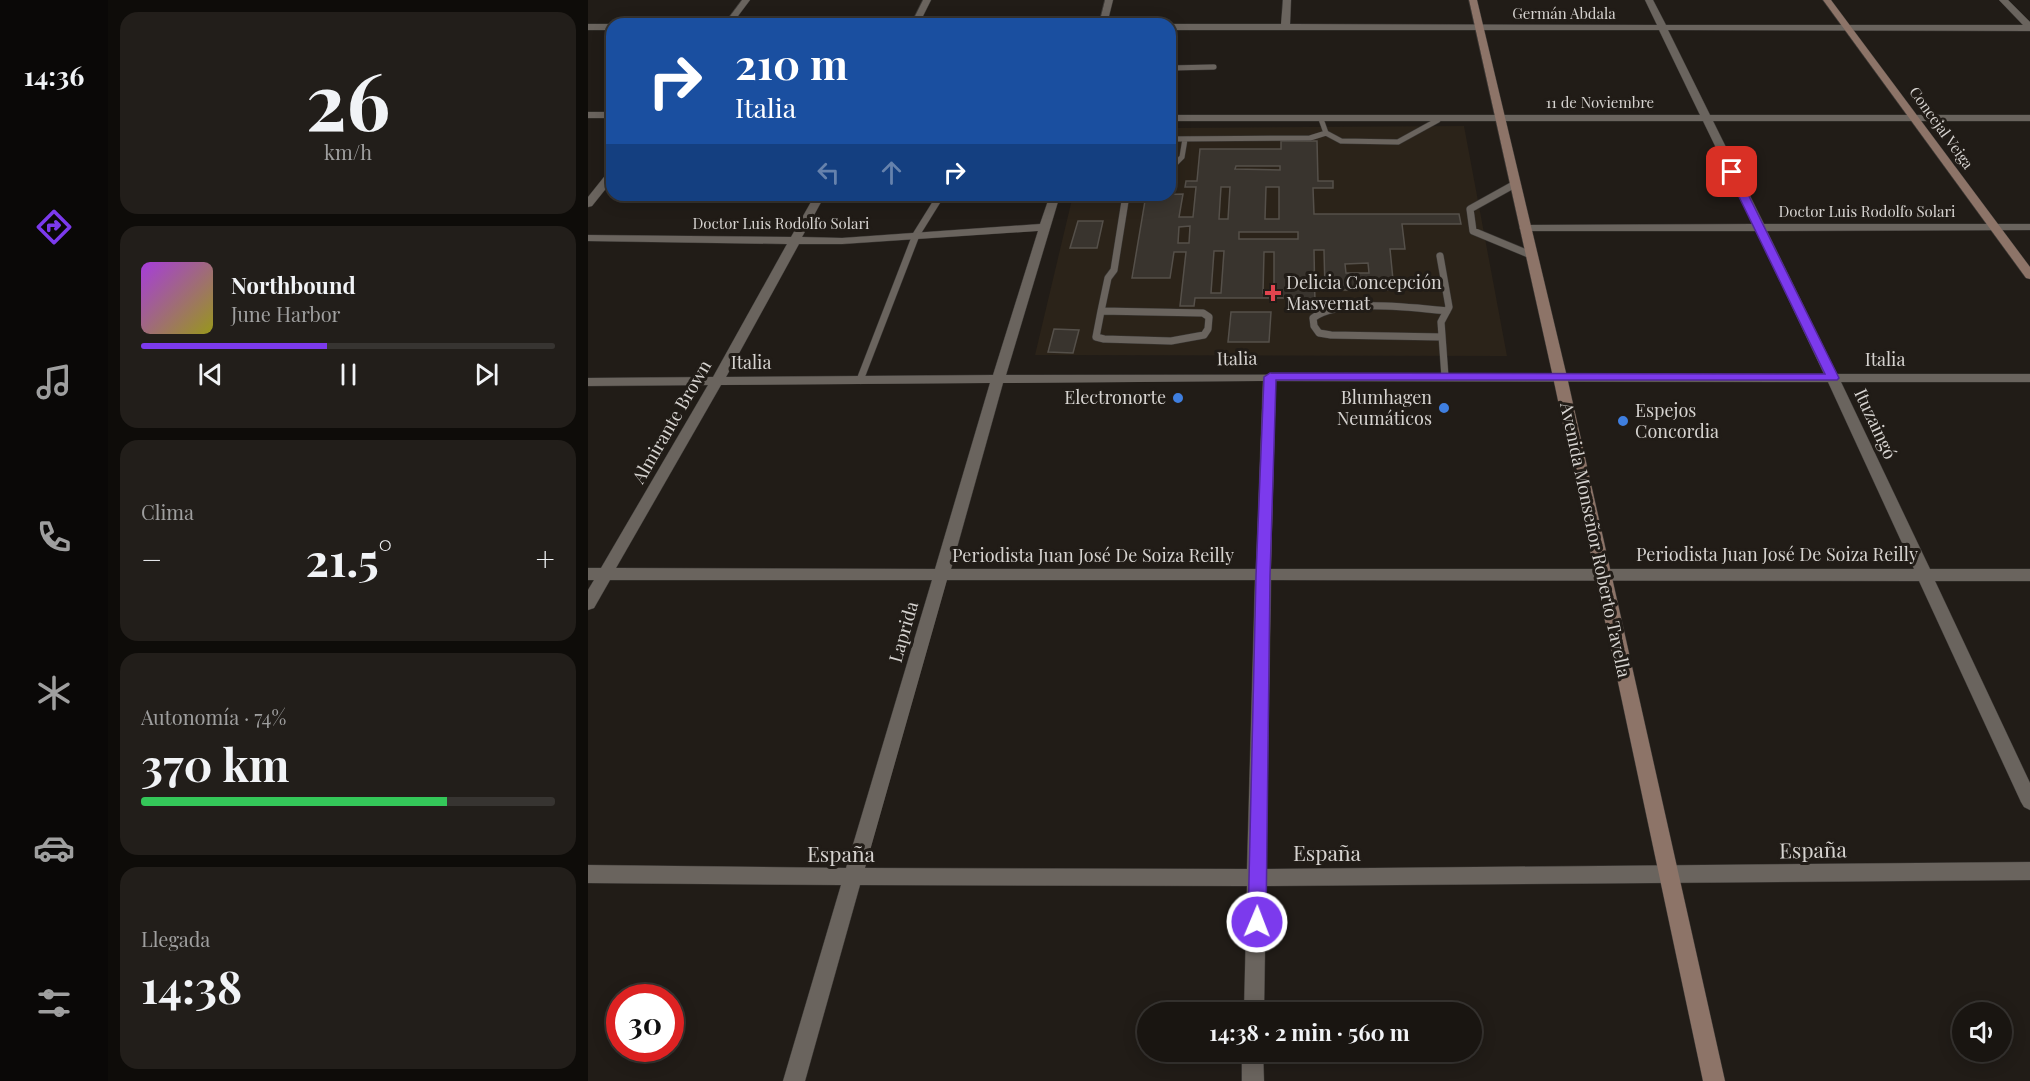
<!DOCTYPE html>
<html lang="es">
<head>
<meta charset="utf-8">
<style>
	:root { --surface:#191511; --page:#221e1a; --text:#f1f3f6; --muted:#9f9f9f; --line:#373431; --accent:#7c3aed }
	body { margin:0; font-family:"Playfair Display",serif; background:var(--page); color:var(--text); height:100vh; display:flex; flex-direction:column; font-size:22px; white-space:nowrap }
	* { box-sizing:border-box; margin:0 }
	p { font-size:20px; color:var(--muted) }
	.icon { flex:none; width:33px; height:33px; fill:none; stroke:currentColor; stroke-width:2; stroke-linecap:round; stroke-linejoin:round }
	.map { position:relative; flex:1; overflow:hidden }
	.details { display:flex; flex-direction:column; gap:12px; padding:12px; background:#0e0c09; width:480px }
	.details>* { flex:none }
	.banner { position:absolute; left:18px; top:18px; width:570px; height:183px; border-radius:18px; box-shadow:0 3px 15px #0003,0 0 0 2px var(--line); background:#1a4fa0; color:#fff; overflow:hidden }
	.tools { position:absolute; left:1364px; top:1002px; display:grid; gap:12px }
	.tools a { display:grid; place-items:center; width:60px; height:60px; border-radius:50%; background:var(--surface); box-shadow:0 3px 15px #0003,0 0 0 2px var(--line); font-size:30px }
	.speed { position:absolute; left:18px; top:984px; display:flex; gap:12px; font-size:30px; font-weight:700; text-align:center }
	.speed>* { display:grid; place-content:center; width:78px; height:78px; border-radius:50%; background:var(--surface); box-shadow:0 3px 15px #0003,0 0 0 2px var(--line); line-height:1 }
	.speed .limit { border:9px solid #d22; background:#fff; color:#111 }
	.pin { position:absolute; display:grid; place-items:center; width:51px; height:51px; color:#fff; margin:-26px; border-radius:12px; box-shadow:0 3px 9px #0006 }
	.me { position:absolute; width:66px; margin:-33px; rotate:1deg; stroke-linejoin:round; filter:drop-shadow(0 0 4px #0008) }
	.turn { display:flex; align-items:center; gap:21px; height:126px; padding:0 30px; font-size:27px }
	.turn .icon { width:78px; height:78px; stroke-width:2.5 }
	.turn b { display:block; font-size:42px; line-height:51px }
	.lanes { display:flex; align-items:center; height:57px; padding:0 30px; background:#0003; justify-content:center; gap:30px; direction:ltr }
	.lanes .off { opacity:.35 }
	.big { font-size:45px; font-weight:700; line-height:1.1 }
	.details .widget { flex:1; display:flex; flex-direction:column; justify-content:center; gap:9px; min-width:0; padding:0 21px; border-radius:18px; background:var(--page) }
	.details .dial { align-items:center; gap:0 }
	.dial b { font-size:78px; line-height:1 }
	.song { display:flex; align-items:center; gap:18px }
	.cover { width:72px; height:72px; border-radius:9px; background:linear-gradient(135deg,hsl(280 70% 55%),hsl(60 70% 35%)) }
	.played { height:6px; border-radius:3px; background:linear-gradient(90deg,var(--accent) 45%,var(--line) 45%) }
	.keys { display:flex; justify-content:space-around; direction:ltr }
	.heat { display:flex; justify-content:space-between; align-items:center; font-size:33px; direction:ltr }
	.charge { height:9px; border-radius:4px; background:linear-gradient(90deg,#34c759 74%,var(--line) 0) }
	.trip { position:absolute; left:549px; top:1002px; width:345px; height:60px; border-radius:30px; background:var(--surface); box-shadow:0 3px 15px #0003,0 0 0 2px var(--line); font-weight:700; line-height:60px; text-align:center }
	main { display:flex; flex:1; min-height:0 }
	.tabs { display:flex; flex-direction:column; width:108px; justify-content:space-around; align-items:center; background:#0a0807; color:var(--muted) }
	.tabs .icon { width:42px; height:42px }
	.tabs .current { color:var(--accent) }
	.tabs b { font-size:27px; color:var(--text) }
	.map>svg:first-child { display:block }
	.built { fill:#2b2319 }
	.building { fill:#39342e; stroke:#55504a; stroke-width:1.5; fill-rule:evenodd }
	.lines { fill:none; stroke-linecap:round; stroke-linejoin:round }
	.lane-far1-casing { stroke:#3b3835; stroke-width:6 }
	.lane-casing { stroke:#3b3835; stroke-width:8 }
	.street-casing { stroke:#3b3835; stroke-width:1 }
	.secondary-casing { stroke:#3b3835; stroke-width:1 }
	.lane-far1 { stroke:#6a645e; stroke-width:5 }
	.lane { stroke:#6a645e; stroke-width:7 }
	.street { fill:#6a645e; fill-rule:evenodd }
	.secondary { fill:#8d7468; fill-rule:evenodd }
	.route { fill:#7c3aed; stroke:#51269a; stroke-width:1.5 }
	.health-dot { fill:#e0444e; stroke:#211c17; stroke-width:2 }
	.shop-dot { fill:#3f7fe0; stroke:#211c17; stroke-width:2 }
	.labels { text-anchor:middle; stroke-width:6; stroke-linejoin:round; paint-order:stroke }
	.far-street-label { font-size:15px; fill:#d6d3d0; stroke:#211c17 }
	.poi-label { font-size:18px; fill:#d6d3d0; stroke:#211c17; text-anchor:start }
	.street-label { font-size:18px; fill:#d6d3d0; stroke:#211c17 }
	.near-street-label { font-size:21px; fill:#d6d3d0; stroke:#211c17 }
</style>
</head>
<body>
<main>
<nav class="tabs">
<b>14:36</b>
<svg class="icon current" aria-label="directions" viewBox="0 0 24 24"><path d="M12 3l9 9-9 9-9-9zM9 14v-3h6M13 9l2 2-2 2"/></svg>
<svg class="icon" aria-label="music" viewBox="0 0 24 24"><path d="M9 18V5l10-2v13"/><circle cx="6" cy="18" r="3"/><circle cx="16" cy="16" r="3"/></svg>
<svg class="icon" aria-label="phone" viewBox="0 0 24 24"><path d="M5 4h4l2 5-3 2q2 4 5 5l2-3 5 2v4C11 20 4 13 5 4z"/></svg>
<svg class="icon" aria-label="climate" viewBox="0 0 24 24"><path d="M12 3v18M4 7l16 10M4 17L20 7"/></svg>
<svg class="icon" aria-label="car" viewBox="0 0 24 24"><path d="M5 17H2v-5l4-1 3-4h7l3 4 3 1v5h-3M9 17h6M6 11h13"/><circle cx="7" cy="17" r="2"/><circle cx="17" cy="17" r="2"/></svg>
<svg class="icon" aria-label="filters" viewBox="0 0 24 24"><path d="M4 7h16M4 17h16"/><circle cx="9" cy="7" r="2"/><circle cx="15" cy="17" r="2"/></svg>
</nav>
<section class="details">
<div class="widget dial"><b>26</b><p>km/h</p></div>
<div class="widget">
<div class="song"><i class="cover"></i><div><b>Northbound</b><p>June Harbor</p></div></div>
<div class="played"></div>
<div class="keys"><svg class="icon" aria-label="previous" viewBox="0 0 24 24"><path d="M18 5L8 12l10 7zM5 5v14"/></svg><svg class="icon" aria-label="pause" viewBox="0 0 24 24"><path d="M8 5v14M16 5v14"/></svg><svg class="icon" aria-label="next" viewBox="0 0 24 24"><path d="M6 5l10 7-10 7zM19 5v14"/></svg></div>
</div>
<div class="widget"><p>Clima</p>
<div class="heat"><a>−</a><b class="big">21.5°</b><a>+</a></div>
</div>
<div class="widget"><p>Autonomía · 74%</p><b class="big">370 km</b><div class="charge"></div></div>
<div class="widget"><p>Llegada</p><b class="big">14:38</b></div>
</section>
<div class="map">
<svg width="1442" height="1081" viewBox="0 0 1442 1081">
	<rect width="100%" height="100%" fill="#211c17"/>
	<!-- built -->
	<path class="built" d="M876 126 919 356 447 355 485 195H582V128Z"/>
	<!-- building -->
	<path class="building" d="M693 141H729L730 181H745V188H725L726 214H871L873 224H814L817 249H802L806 290H737L736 250H726L727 305H715V298H607L606 306H592L598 252H586L582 278H544L558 195 595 194 591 217H605L608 187H597L598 181H609L612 149H693ZM648 166H692V170L647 169ZM633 187H642L640 219H631ZM678 187H691V219H677ZM602 226 601 243H590L591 227ZM651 232H710V239H651ZM626 251H636L633 293H623ZM676 252H686V293H675ZM780 263 781 273H758L757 264Z
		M490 221H515L509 248H482Z
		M643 312H683L681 342H640Z
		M466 329 491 330 485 353 460 352Z"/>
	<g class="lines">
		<defs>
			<path id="lane-far1" d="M582 68 626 67
				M733 119 738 133 753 141 810 142 850 120
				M582 139 722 138 738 133
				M582 169 594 157 597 139"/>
			<path id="lane" d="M927 184 882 209 885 231 943 255
				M852 256 861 307 853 322 857 377
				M513 311 615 313 621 317 620 329 616 335 583 341 516 339 508 337Z
				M513 311 520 278 526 270 538 195
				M854 337 743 335 731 333 726 326 725 318C751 298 827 308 859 311
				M272 380 328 235 351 198"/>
			<path id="street" d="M154 0H162L144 24H136Z
				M335 0H343L331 24H323Z
				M517 0H525L519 24H511Z
				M695 0H703L702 24 1069 25 1057 0H1065L1078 25H1435L1411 0H1420L1442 22V31L1080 30 1122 115H1442V121H1125L1176 224H1442V230L1179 231 1249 374H1442V382H1253L1342 569H1442V581H1347L1442 783V810L1436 807 1433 802 1331 581 683 580 678 869 1442 862V880L678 886 676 1012H656L659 886 272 885 217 1081H195L253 885 0 883V865L258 868 344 580H22L6 608 0 610V590L6 580H0V568H13L120 385 0 386V378L125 377 199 244 0 241V235L203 237 227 195H237L214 237 254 238 452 224 462 195H472L418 375 1236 374 1168 231H937L931 228 937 225 1165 224 1115 121H582V115H1112L1071 30H582V24H693ZM450 231 405 375 138 377 211 244H254ZM675 381 668 569H363L415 383ZM688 381 1240 382 1326 569H683ZM402 383 347 569 28 568 133 385ZM359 580H667L659 869 277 868Z
				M0 24H24V30H0Z
				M0 112H24V118H0Z
				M24 171V181L4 206 0 207V197L20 172Z
				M654 1052H675L676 1081H654Z"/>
			<path id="secondary" d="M881 0H889L979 377 1137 1081H1115L965 377Z
				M1235 0H1243L1442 267V279L1438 278Z"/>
		</defs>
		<!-- lane-far1 casing -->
		<use href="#lane-far1" class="lane-far1-casing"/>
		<!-- lane casing -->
		<use href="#lane" class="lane-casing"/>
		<!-- street casing -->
		<use href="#street" class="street-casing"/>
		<!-- secondary casing -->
		<use href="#secondary" class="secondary-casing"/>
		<!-- lane-far1 -->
		<use href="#lane-far1" class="lane-far1"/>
		<!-- lane -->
		<use href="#lane" class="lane"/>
		<!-- street -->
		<use href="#street" class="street"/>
		<!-- secondary -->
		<use href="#secondary" class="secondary"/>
	</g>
	<!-- route -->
	<path class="route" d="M1144 169 1149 172 1251 378 1249 380H688L682 576 678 922 675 928 669 930 662 928 660 922 668 576 676 377 682 373 1237 374 1139 172Z"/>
	<!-- markers -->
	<path class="health-dot" d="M682 284h6v6h6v6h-6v6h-6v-6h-6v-6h6z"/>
	<g class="shop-dot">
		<circle cx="590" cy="398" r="6"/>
		<circle cx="856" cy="408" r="6"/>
		<circle cx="1035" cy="421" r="6"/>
	</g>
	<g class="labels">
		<!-- far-street labels -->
		<g class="far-street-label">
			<text x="976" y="19">Germán Abdala</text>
			<text x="1012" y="108">11 de Noviembre</text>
			<text transform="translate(1353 128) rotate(54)" y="5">Concejal Veiga</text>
			<text x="1279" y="217">Doctor Luis Rodolfo Solari</text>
			<text x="193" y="229">Doctor Luis Rodolfo Solari</text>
		</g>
		<!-- poi labels -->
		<g class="poi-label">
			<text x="698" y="289">Delicia Concepción<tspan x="698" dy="21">Masvernat</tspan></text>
			<text x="578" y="404" text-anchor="end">Electronorte</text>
			<text x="844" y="404" text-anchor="end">Blumhagen<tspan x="844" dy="21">Neumáticos</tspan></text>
			<text x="1047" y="417">Espejos<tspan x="1047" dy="21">Concordia</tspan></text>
		</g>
		<!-- street labels -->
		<g class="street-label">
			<text transform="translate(649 359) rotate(-1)" y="6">Italia</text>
			<text x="1297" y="366">Italia</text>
			<text x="163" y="369">Italia</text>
			<text transform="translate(84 422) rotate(-60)" y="6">Almirante Brown</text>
			<text transform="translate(1287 424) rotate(65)" y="6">Ituzaingó</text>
			<text transform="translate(1007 540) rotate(78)" y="6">Avenida Monseñor Roberto Tavella</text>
			<text x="1189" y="561">Periodista Juan José De Soiza Reilly</text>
			<text x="505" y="562">Periodista Juan José De Soiza Reilly</text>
			<text transform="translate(316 632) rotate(-74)" y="6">Laprida</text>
		</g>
		<!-- near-street labels -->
		<g class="near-street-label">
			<text transform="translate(1225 851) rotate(-1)" y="7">España</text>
			<text x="739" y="861">España</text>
			<text x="253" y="862">España</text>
		</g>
	</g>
</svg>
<div class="tools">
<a><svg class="icon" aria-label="sound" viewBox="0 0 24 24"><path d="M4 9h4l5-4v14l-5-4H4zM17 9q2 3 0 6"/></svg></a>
</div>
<div class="speed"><div class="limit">30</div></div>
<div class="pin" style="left:1144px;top:172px;background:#d93025"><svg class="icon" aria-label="arrive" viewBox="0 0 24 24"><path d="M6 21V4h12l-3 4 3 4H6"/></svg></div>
<svg class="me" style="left:669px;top:922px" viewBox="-20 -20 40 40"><circle r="17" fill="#7c3aed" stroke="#fff" stroke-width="3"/><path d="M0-11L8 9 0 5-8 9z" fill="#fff"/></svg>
<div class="trip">14:38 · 2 min · 560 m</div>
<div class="banner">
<div class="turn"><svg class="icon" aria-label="right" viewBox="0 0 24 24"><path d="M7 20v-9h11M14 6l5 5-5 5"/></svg><div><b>210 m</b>Italia</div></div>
<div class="lanes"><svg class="icon off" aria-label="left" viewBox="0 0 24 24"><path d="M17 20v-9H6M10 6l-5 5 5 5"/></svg><svg class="icon off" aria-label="ahead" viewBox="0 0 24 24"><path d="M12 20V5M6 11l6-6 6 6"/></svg><svg class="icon" aria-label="right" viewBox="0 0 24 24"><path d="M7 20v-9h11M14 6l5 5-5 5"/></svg></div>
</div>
</div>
</main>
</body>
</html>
